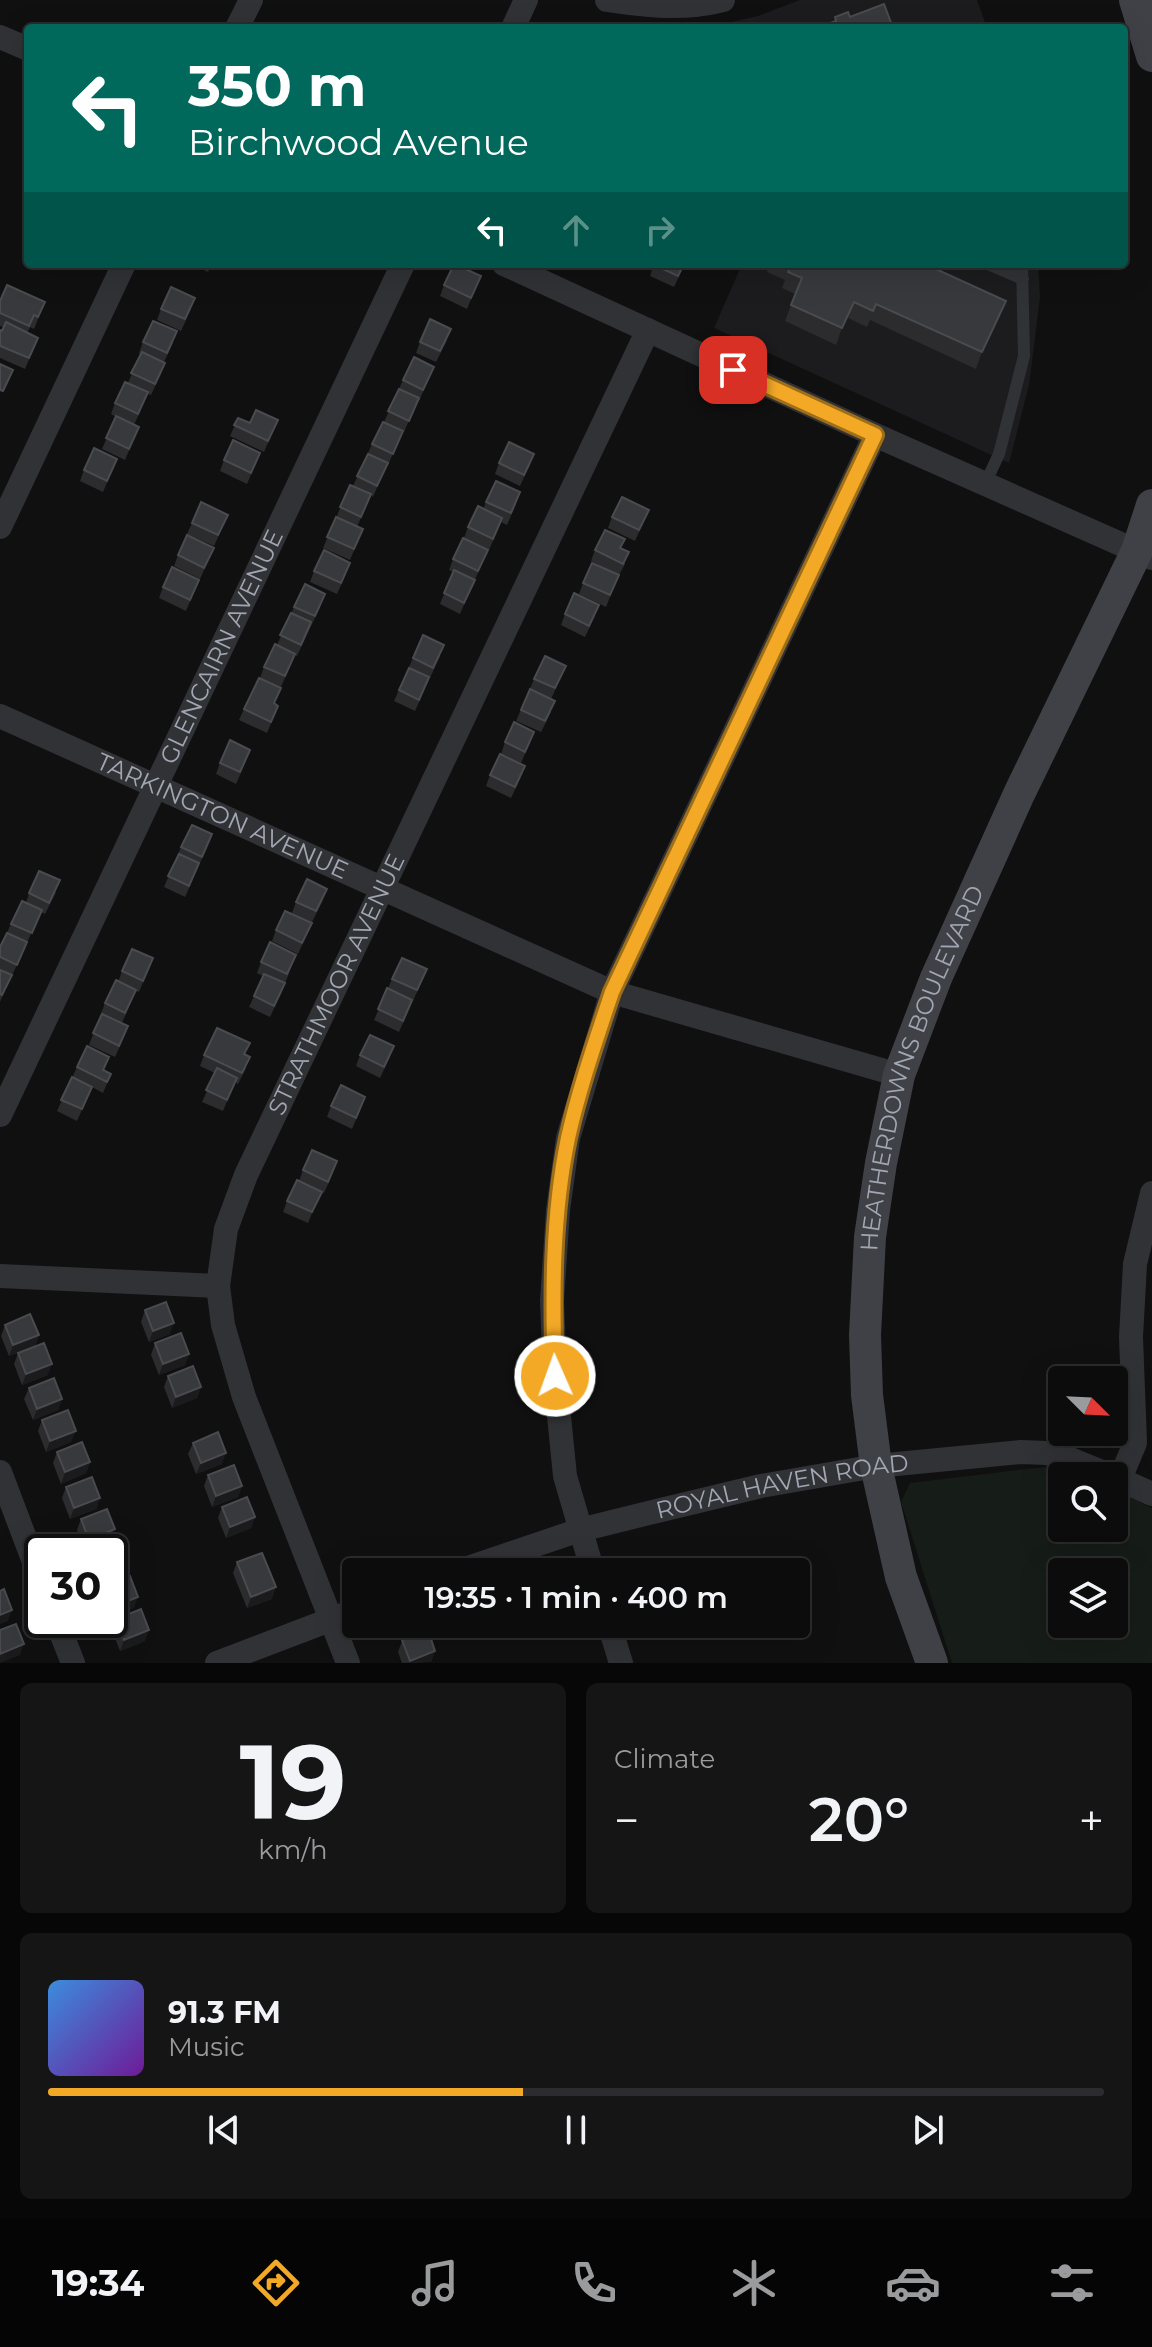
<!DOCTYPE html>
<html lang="en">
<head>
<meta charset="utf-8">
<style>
	:root { --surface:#0c0c0d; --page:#151516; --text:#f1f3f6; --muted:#9a9b9d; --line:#2c2c2e; --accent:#f3a926 }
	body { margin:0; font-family:Montserrat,sans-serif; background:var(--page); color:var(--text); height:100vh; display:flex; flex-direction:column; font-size:30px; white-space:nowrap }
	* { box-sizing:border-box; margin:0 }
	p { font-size:26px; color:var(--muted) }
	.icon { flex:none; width:44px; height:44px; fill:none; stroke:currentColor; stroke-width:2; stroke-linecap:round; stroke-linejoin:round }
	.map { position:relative; height:1663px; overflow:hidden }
	.drawer { display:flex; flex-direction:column; gap:20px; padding:20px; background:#070707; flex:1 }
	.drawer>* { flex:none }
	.top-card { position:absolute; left:24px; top:24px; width:1104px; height:244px; border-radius:8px; box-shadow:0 8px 32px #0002,0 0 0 2px var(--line); background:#00695c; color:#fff; overflow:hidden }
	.needle { width:52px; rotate:114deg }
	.tools { position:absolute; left:1048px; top:1366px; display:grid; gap:16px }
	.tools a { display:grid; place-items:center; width:80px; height:80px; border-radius:8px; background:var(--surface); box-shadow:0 8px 32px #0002,0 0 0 2px var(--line); font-size:40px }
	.speed { position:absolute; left:24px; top:1534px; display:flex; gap:16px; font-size:40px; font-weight:700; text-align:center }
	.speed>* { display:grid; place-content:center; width:104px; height:104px; border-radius:50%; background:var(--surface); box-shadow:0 8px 32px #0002,0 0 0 2px var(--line); line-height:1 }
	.speed .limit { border:4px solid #111; border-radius:12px; background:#fff; color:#111 }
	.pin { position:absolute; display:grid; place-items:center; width:68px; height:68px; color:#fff; margin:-34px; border-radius:16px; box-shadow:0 4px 12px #0006 }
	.me { position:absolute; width:88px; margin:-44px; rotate:358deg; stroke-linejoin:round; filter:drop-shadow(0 0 6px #0008) }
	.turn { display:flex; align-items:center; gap:28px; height:168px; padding:0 32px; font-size:36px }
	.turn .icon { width:104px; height:104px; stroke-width:2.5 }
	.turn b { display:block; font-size:56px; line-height:68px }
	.lanes { display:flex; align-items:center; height:76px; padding:0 32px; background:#0003; justify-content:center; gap:40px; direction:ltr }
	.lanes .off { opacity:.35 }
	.big { font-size:60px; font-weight:600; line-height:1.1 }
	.drawer .tile { flex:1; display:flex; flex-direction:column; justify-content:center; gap:12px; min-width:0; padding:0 28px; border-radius:12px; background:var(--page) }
	.drawer .dial { align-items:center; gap:0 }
	.dial b { font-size:104px; line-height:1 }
	.song { display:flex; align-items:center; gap:24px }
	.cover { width:96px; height:96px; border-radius:12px; background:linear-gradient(135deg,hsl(210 70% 55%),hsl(280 70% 35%)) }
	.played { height:8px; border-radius:4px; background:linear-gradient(90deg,var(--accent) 45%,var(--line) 45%) }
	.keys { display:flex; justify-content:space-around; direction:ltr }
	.heat { display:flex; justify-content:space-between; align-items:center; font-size:44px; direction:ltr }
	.drawer .tiles { flex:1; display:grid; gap:20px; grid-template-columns:1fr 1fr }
	.tile:last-child { grid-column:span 2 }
	.trip { position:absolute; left:342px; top:1558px; width:468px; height:80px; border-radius:8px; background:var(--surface); box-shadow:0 8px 32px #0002,0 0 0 2px var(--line); font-weight:600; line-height:80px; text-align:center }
	.menu { display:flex; height:128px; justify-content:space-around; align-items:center; background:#050505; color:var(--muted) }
	.menu .icon { width:56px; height:56px }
	.menu .on { color:var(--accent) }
	.menu b { font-size:36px; color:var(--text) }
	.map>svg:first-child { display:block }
	.built { fill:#1c1c1e }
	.green { fill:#161c17; fill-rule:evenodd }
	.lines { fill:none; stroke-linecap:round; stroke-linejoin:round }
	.lane { stroke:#313236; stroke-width:12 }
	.street { stroke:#313236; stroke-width:24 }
	.secondary { stroke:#3f4146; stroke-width:32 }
	.wall { fill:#2c2c2f }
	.shaded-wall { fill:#1b1b1d }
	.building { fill:#38393d; stroke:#494b4f; stroke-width:2 }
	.route-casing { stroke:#9e6e19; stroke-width:20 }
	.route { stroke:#f3a926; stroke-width:14 }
	.labels { text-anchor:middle; stroke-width:8; stroke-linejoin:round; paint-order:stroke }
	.street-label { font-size:24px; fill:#a1a7b2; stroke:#0b0b0c }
</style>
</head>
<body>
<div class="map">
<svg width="1152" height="1663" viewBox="0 0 1152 1663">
	<rect width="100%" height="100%" fill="#101011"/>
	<!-- built -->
	<path class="built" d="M800 0H977L987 28H706L758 16Z
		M742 264H1038L1040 297 1029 385 1009 463 714 328Z"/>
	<!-- green -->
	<path class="green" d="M1060 1465 1083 1476H1062V1528H1114V1490L1152 1508V1663H952L901 1502 910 1483ZM1062 1572H1114V1624H1062Z"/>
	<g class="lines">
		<!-- lane -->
		<path class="lane" d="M988 264 1023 279
			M985 484 999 454 1024 356 1022 264"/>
		<!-- street -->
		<g class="street">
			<path d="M607 0C647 6 683 10 723 0"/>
			<path d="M237 28 251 0"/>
			<path d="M513 28 526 0"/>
			<path d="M0 37 28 49"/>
			<path d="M504 264 875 435 1152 558"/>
			<path d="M0 527 124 264"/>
			<path id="s1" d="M0 716 612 992 899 1075"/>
			<path id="s2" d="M0 1115 403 264"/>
			<path d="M0 1276 218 1286"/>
			<path d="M0 1472 42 1583"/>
			<path d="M1114 1477 1152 1494"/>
			<path d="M1120 1479 1135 1443 1131 1337 1135 1264 1152 1193"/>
			<path id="s3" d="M456 1572 580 1530 661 1510 761 1486 876 1466 1021 1452 1046 1453 1068 1458 1112 1476"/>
			<path d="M593 1572 565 1476 555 1376 552 1301 558 1210 568 1138 612 992 875 435"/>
			<path d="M56 1620 73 1663"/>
			<path d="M609 1624 621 1663"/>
			<path d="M217 1663 356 1610"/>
			<path id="s4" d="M348 1663 244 1397 223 1325 218 1286 226 1229 246 1175 648 330"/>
		</g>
		<!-- secondary -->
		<g class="secondary">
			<path d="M1135 0 1152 56"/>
			<path id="s5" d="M932 1663 901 1577 876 1466 867 1395 865 1335 870 1237 881 1163 899 1075 936 978 1019 794 1137 551 1152 505"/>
		</g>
	</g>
	<!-- wall -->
	<path class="wall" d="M192 264H212L208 272Z
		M622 264H639L636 270Z
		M654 264H685L674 287 650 276Z
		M770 264H925L1000 317 976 369 870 320 867 327 848 318 836 345 785 321 795 294 782 288 785 280 767 272Z
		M481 276 467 309 440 296 444 285Z
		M0 301 45 302 34 329 30 327 27 333 38 338 25 369 0 358V330L2 331 3 327 0 326Z
		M161 309H191L181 331 157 320Z
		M447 340 436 362 416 353 420 342Z
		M143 342 173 343 164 362 165 363 161 374 151 395 148 394 134 425 139 427 125 460 102 449 116 417 111 414 115 403 128 383 140 354 139 353Z
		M434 367 419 401 418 400 404 432 403 431 388 465 387 464 373 497 371 495 357 527 363 529 350 560 323 548 350 485 353 486 372 444 384 422 403 380Z
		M238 418 250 423 278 420 264 452 230 436Z
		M260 453 247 484 220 471 224 460Z
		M117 459 103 492 80 481 84 470Z
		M499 463 530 465 520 486 495 474Z
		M486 502 516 504 507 525 501 522 489 550 464 538 468 527 483 509Z
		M228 515 214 546 187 534 192 523Z
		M612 517 644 521 635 541 608 528Z
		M214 548 200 579 174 566 178 555Z
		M621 549 625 564 619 575 591 561 595 550Z
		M488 550 460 614 440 604 453 572 449 570 453 559Z
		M314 571 346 574 337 594 310 582Z
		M619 575 606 607 579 594 583 583Z
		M199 580 186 611 159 598 163 587Z
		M321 605 297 656 295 655 281 687 260 678 264 667 277 645 294 607Z
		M565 614 595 616 585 637 561 625Z
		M440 656 415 711 394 701 413 658Z
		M561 677 551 699V712L541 732 516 721 534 679Z
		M274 704 278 706 267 733 239 720 244 709Z
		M505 742 530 743 521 763 501 754Z
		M246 761 236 784 216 774 220 763Z
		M490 775 521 777 511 798 486 786Z
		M208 845 185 897 164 887 181 847Z
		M56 892 45 914 41 912 0 1002V947L11 924 26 903 29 893Z
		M323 900 312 922 292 913 296 902Z
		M276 930 307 934 298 954 272 941Z
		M296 955 281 994 270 1017 249 1007 263 976 257 973 261 962Z
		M153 958 139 992 136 991 122 1023 124 1037 115 1057 89 1045 105 1003 118 982 122 971Z
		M392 979 422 981 399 1032 374 1020Z
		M204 1055H246V1068L238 1084 235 1082 223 1111 202 1102 215 1073 200 1066Z
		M360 1055 390 1057 380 1078 356 1066Z
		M77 1067 104 1070 111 1074 103 1093 92 1087 77 1121 57 1111Z
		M331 1106 361 1108 352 1129 327 1117Z
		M303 1170 333 1173 324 1193 321 1192 308 1223 283 1212 287 1201 299 1181Z
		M145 1310 170 1334 149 1342 141 1322Z
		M5 1325 39 1335 35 1346 9 1356 1 1336Z
		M155 1343 189 1354 185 1365 159 1375 151 1355Z
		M18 1353 48 1375 22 1385 14 1364Z
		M168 1376 201 1387 197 1398 172 1408 164 1387Z
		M29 1388 62 1399 58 1410 33 1420 24 1399Z
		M42 1420 71 1442 46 1452 38 1431Z
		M193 1443 222 1464 196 1474 188 1454Z
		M57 1452 90 1462 86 1473 61 1484 53 1463Z
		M208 1475 242 1486 238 1497 212 1507 204 1486Z
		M66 1487 100 1498 96 1509 70 1519 62 1498Z
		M222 1507 255 1517 251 1528 226 1538 218 1518Z
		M1126 1516 1115 1541 1101 1535 1104 1528Z
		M81 1519 115 1529 111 1541 85 1551 77 1530Z
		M237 1562 272 1599 247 1608 233 1573Z
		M116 1619 145 1641 120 1651 112 1630Z
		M402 1641 435 1651 431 1662 402 1663 398 1652Z"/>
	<!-- shaded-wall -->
	<path class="shaded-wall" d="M1006 301 1000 317 976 369 982 352Z
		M854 302 848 318 836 345 842 328Z
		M174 1323 170 1334 149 1342 153 1331Z
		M39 1335 35 1346 9 1356 13 1345Z
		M189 1354 185 1365 159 1375 163 1364Z
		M52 1364 48 1375 22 1385 26 1374Z
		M201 1387 197 1398 172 1408 176 1397Z
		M62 1399 58 1410 33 1420 37 1409Z
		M76 1431 71 1442 46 1452 50 1441Z
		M226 1453 222 1464 196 1474 201 1463Z
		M90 1462 86 1473 61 1484 65 1472Z
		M242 1486 238 1497 212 1507 216 1496Z
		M100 1498 96 1509 70 1519 74 1508Z
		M255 1517 251 1528 226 1538 230 1527Z
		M115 1529 111 1541 85 1551 89 1540Z
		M126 1562 122 1574 110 1578V1569Z
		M276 1587 272 1599 247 1608 251 1597Z
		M138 1597 134 1608 110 1618 113 1607Z
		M12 1610 8 1621 0 1624V1615Z
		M149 1630 145 1641 120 1651 124 1640Z
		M24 1644 20 1655 0 1663V1654Z
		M435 1651 431 1662 409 1663 410 1661Z"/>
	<!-- building -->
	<path class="building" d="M884 4 893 28H817L836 21 835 17 848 12 850 17Z
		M454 264 481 276 471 298 444 285Z
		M654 264H684L678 276 654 265Z
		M792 264H925L1006 301 982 352 876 304 873 311 854 302 842 328 791 305 802 278 788 272Z
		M7 285 45 302 38 317 34 315 29 326 0 313V301Z
		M171 287 195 298 185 319 161 309Z
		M430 319 451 329 440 351 420 342Z
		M153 321 177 331 167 353 143 342Z
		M6 322 38 338 29 358 0 346V330L2 331Z
		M142 352 165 363 155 384 131 373Z
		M414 357 434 367 423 390 403 380Z
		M0 364 13 370 3 391 0 390Z
		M125 382 148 392 138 414 115 403Z
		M399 389 419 398 409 421 388 411Z
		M256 410 278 420 268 441 234 425 238 418 250 423Z
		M116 416 139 427 129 449 106 438Z
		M383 422 403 431 393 454 372 444Z
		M233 440 260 453 251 473 224 460Z
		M509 442 534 454 524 475 499 463Z
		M94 448 117 459 107 481 84 470Z
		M368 454 388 463 377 486 357 476Z
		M496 481 520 492 511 513 486 502Z
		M350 485 371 494 361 517 340 507Z
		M622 497 649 510 639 530 612 517Z
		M201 502 228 515 218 535 192 523Z
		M478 506 502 518 493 539 468 527Z
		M336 517 363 529 354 549 327 537Z
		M605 530 625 539 620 548 629 552 623 564 595 550Z
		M187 535 214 548 204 568 178 555Z
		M463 538 488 550 478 571 453 559Z
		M324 550 350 563 341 583 314 571Z
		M592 563 619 575 610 595 583 583Z
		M172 567 199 580 190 600 163 587Z
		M454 570 475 580 464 603 444 593Z
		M305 584 325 594 315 616 294 607Z
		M574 593 599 605 589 626 565 614Z
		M291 613 311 622 301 645 280 635Z
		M423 635 444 645 433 668 413 658Z
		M275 644 295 654 285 676 264 667Z
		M545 656 566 666 555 688 534 679Z
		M409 668 429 677 419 700 399 690Z
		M259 678 281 688 274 703 278 706 271 722 244 709Z
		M530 689 555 701 545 721 521 710Z
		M514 722 534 732 525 752 505 742Z
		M230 740 250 750 240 772 220 763Z
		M500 754 525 766 515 787 490 775Z
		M192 825 212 834 202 857 181 847Z
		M179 854 199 863 189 886 168 876Z
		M39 871 60 880 49 903 29 893Z
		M307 879 327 889 316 911 296 902Z
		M22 901 42 910 32 933 11 924Z
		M285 911 312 923 302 943 276 930Z
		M7 933 27 942 17 965 0 957V947Z
		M270 942 296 955 287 974 261 962Z
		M132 949 153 958 143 981 122 971Z
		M402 958 427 969 417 990 392 979Z
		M0 970 12 975 2 995 0 994Z
		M264 974 285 983 274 1006 254 996Z
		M116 980 136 990 125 1013 105 1003Z
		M387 988 412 1000 403 1021 378 1009Z
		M102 1014 128 1026 119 1046 93 1033Z
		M217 1028 250 1043 244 1054 250 1057 242 1073 204 1055Z
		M370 1035 394 1046 384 1067 360 1055Z
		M87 1046 109 1057 103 1070 111 1074 107 1082 77 1067Z
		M217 1068 237 1078 227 1100 206 1090Z
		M72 1077 92 1087 82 1109 61 1100Z
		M341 1085 365 1097 356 1118 331 1106Z
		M312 1150 337 1161 328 1182 303 1170Z
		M297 1180 322 1192 312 1212 287 1201Z
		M166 1302 174 1323 153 1331 145 1310Z
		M30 1314 39 1335 13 1345 5 1325Z
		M181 1333 189 1354 163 1364 155 1343Z
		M44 1343 52 1364 26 1374 18 1353Z
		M193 1366 201 1387 176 1397 168 1376Z
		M54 1378 62 1399 37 1409 29 1388Z
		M68 1410 76 1431 50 1441 42 1420Z
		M218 1432 226 1453 201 1463 193 1443Z
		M82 1442 90 1462 65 1472 57 1452Z
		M234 1465 242 1486 216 1496 208 1475Z
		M92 1477 100 1498 74 1508 66 1487Z
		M247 1497 255 1517 230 1527 222 1507Z
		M107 1509 115 1529 89 1540 81 1519Z
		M1114 1510 1126 1516 1117 1535 1103 1529 1114 1528Z
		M118 1542 126 1562 110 1569V1552H93Z
		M262 1553 276 1587 251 1597 237 1562Z
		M130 1576 138 1597 113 1607 110 1601V1584Z
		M4 1589 12 1610 0 1615V1591Z
		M141 1609 149 1630 124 1640 116 1619Z
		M16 1624 24 1644 0 1654V1630Z
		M428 1630 435 1651 410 1661 402 1640Z"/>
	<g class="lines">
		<defs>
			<path id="route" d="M555 1376C552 1297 552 1216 568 1138 579 1089 596 1040 612 992L875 435 733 370"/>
		</defs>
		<!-- route casing -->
		<use href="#route" class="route-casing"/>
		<!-- route -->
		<use href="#route" class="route"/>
	</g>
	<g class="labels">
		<!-- street labels -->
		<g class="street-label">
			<text dy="8" stroke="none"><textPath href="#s2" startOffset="518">GLENCAIRN AVENUE</textPath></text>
			<text dy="8" stroke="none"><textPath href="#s1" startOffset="244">TARKINGTON AVENUE</textPath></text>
			<text dy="8" stroke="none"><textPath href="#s4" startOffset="726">STRATHMOOR AVENUE</textPath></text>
			<text dy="8" stroke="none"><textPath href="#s5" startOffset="612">HEATHERDOWNS BOULEVARD</textPath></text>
			<text dy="8" stroke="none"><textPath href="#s3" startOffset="338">ROYAL HAVEN ROAD</textPath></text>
		</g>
	</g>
</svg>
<div class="tools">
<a><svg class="needle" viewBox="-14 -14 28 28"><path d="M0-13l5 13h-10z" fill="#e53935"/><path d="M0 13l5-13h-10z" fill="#9a9b9d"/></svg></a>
<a><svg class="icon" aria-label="search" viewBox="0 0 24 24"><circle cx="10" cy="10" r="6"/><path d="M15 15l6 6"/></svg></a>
<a><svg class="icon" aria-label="layers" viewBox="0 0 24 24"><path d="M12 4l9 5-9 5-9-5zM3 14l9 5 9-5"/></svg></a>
</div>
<div class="speed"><div class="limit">30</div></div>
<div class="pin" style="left:733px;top:370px;background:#d93025"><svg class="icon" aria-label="arrive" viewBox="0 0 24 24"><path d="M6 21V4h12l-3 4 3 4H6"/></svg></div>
<svg class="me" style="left:555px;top:1376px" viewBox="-20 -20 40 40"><circle r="17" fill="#f3a926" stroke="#fff" stroke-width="3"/><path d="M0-11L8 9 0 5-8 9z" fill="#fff"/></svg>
<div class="trip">19:35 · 1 min · 400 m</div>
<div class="top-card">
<div class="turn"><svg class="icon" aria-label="left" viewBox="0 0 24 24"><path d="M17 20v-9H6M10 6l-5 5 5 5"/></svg><div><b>350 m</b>Birchwood Avenue</div></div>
<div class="lanes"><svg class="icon" aria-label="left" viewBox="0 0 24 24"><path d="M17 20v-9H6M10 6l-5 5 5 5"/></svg><svg class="icon off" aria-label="ahead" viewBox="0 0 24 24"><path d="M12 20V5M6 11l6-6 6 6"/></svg><svg class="icon off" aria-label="right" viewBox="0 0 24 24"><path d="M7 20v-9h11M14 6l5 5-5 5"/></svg></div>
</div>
</div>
<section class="drawer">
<div class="tiles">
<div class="tile dial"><b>19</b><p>km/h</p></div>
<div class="tile"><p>Climate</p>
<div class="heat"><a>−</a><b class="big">20°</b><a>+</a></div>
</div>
<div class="tile">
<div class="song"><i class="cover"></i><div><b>91.3 FM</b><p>Music</p></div></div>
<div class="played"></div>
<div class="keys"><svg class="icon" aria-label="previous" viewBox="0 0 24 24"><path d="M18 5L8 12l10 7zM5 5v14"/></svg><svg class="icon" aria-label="pause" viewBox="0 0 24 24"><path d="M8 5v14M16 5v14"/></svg><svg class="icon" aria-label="next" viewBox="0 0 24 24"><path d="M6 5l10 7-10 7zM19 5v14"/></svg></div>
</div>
</div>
</section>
<nav class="menu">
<b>19:34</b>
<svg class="icon on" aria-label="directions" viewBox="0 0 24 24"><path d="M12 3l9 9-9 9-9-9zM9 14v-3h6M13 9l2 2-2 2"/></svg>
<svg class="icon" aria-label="music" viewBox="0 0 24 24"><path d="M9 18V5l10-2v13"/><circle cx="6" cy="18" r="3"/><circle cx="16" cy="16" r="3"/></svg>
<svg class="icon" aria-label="phone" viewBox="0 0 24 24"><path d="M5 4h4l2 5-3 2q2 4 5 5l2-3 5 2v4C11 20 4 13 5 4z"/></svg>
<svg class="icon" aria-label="climate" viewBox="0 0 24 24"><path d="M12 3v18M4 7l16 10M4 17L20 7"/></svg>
<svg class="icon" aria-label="car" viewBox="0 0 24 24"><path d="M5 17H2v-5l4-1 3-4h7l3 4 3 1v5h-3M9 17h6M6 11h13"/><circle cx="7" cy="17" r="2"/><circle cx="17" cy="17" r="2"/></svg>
<svg class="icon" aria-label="filters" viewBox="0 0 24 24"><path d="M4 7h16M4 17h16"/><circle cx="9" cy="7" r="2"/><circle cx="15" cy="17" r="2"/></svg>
</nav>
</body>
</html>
